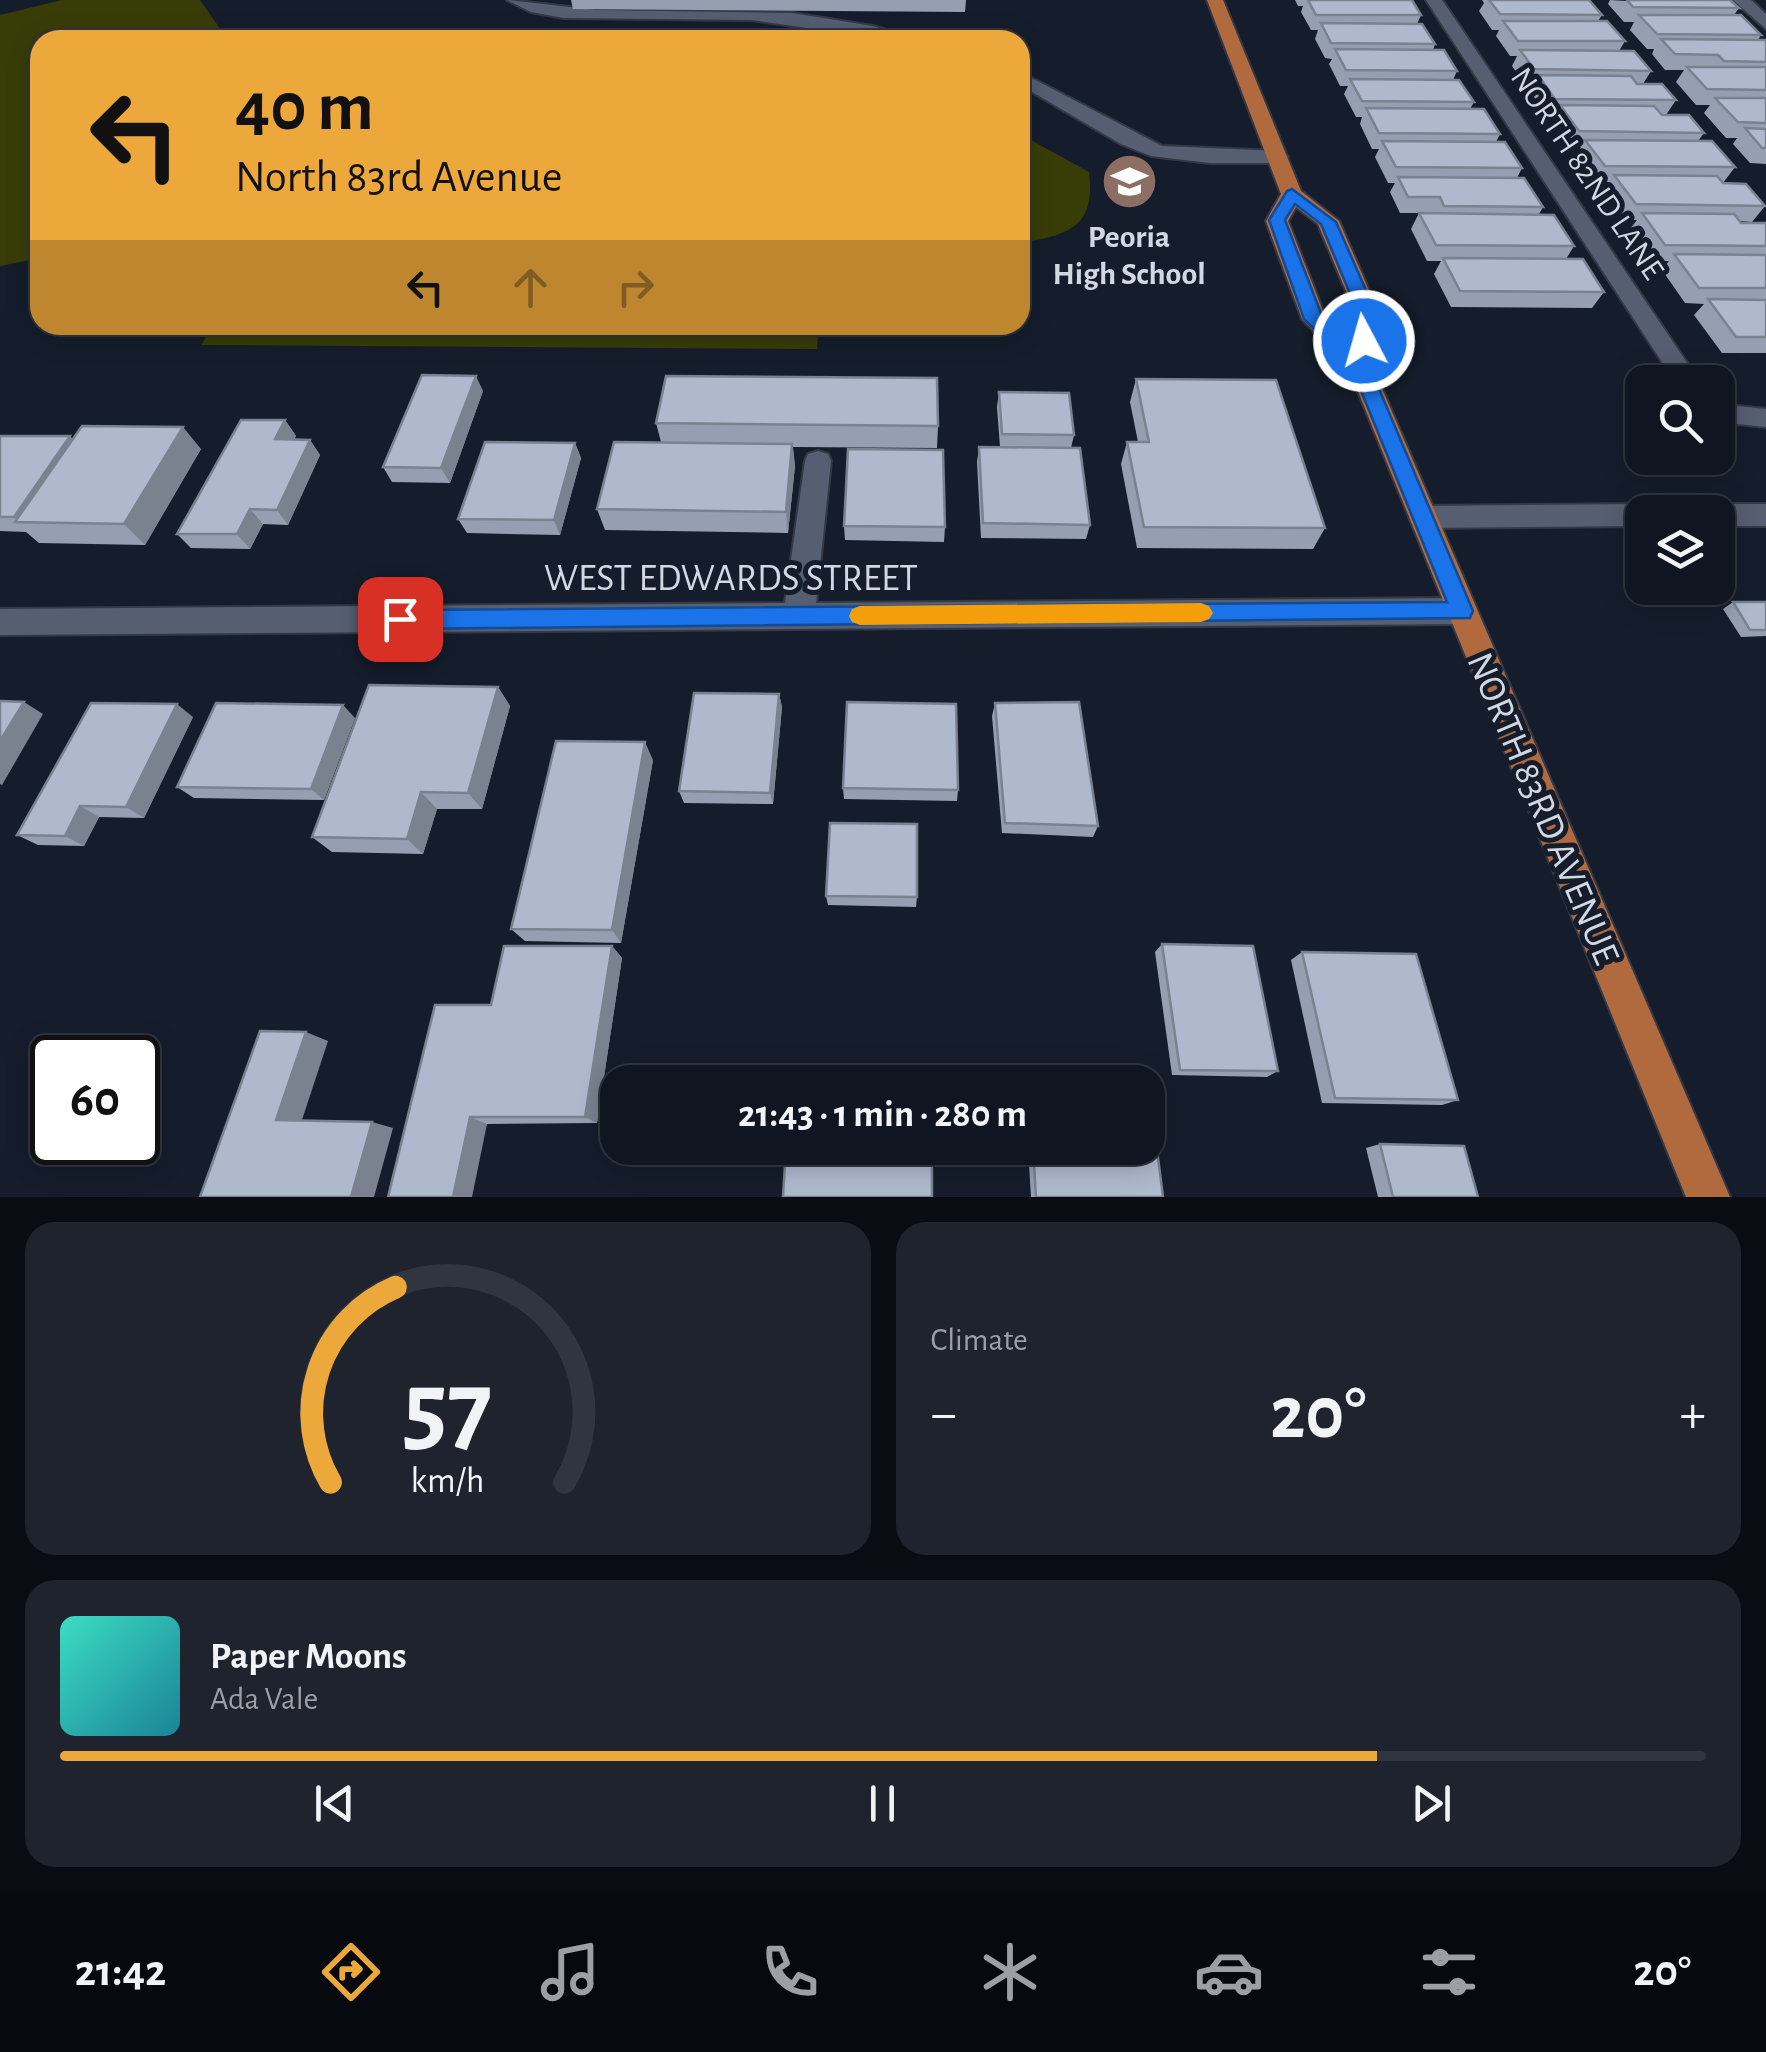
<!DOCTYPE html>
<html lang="en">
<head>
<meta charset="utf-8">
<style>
	:root { --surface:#101621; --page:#1e232e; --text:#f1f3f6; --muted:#9c9fa5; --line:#30353f; --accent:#eda83b }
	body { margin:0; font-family:"Alegreya Sans",sans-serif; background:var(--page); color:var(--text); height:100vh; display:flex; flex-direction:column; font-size:38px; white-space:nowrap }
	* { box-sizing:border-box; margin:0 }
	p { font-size:32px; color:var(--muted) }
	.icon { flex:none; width:55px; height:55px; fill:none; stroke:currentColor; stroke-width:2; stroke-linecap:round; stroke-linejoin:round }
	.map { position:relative; height:1197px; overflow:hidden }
	.sheet { display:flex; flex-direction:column; gap:25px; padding:25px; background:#090c12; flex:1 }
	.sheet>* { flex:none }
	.banner { position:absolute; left:30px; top:30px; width:1000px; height:305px; border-radius:30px; box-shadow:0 5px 25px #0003,0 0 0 2px var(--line); background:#eda83b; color:#111; overflow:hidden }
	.fabs { position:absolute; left:1625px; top:365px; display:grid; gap:20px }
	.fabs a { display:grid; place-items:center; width:110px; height:110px; border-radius:20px; background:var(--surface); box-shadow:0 5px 25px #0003,0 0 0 2px var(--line); font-size:50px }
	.speed { position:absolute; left:30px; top:1035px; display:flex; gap:20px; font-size:50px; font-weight:700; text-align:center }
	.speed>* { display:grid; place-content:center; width:130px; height:130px; border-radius:50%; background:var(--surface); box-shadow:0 5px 25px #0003,0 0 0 2px var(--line); line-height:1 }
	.speed .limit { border:5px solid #111; border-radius:15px; background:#fff; color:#111 }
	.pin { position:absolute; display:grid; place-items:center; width:85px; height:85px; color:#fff; margin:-42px; border-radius:20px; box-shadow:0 5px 15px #0006 }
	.me { position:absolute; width:110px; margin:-55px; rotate:354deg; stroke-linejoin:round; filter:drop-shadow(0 0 8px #0008) }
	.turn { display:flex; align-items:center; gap:35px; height:210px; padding:0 40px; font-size:45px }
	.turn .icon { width:130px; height:130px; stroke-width:2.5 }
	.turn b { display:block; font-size:70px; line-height:85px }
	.lanes { display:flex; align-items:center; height:95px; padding:0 40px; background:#0003; justify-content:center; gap:50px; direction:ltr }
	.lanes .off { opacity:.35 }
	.big { font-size:75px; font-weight:700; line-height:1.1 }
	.sheet .card { flex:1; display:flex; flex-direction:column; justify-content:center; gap:15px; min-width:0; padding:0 35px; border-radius:30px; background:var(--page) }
	.sheet .dial { align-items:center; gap:0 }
	.dial svg { height:260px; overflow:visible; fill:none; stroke:var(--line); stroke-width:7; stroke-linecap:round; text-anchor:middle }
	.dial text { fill:var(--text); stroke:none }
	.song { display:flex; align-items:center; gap:30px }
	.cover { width:120px; height:120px; border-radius:15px; background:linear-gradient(135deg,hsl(170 70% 55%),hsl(190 70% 35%)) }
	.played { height:10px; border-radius:5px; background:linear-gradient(90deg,var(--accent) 80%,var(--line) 80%) }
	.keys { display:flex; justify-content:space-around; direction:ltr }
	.heat { display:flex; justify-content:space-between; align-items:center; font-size:55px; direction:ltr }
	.sheet .tiles { flex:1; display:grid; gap:25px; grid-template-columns:1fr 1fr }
	.card:last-child { grid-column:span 2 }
	.trip { position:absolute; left:600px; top:1065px; width:565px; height:100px; border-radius:30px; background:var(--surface); box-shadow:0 5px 25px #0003,0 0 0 2px var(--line); font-weight:700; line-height:100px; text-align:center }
	.menu { display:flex; height:160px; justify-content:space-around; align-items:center; background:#06090d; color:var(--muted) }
	.menu .icon { width:70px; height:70px }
	.menu .current { color:var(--accent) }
	.menu b { font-size:45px; color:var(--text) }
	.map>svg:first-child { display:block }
	.green { fill:#383d08 }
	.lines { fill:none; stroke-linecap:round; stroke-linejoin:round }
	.minor-casing { stroke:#353945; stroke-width:4 }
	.major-casing { stroke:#353945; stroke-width:4 }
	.minor { fill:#565f72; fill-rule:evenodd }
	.major { fill:#b16a3d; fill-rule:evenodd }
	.wall { fill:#969fb1 }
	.shaded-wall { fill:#7a8290 }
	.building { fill:#afb9ce; stroke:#7a8290; stroke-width:2.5 }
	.route { fill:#1a73e8; stroke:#114b97; stroke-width:2.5 }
	.slow { fill:#f59e0b }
	.labels { text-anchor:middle; stroke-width:10; stroke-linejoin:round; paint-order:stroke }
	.far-street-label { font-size:32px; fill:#d2d8e2; stroke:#151d2c }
	.far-poi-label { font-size:32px; font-weight:bold; fill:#d2d8e2; stroke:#151d2c }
	.street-label { font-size:38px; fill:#d2d8e2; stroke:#151d2c }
</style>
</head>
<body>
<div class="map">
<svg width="1766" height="1197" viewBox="0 0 1766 1197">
	<rect width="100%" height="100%" fill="#151d2c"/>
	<!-- green -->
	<path class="green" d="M62 0H200L228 40H40V258L0 266V15Z
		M391 32 611 33 613 40H370Z
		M1020 134 1089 172C1096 227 1069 235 1020 243Z
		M214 325H819L817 349 201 345Z"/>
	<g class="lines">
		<defs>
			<path id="minor" d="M507 0 596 10 792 13 873 26 921 40H890L752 20 564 18 531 12Z
				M1426 0H1442L1700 382H1675Z
				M1733 0H1751L1766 14V29Z
				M1020 72 1162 146 1278 151 1288 157 1278 163H1210L1151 156 1121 144 1020 85Z
				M1718 404 1766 409V427L1718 422Z
				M818 451 828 454 831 461 816 603 1462 598 1473 602 1477 611 1473 620 1462 624 0 635V609L785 603 805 461 808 454Z
				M1642 504 1655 512H1642V526L1423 528 1413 525 1409 517 1413 509 1423 506Z
				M1718 504H1766V526H1718V512H1705Z"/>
			<path id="major" d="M1207 0H1223L1301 191 1339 221 1382 320 1371 363 1730 1197H1686L1348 367 1302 319 1266 221 1281 194ZM1296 207 1318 224 1358 320 1352 342 1325 316 1288 221Z"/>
		</defs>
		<!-- minor casing -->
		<use href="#minor" class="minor-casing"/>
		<!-- major casing -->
		<use href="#major" class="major-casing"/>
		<!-- minor -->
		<use href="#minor" class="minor"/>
		<!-- major -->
		<use href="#major" class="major"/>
	</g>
	<!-- wall -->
	<path class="wall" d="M571 0H966L965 12 573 9Z
		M1295 0H1412L1421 15 1417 24 1435 44 1433 50 1457 71 1453 80 1474 102 1470 109 1500 134 1496 142 1522 168 1517 178 1543 207 1539 214 1574 246 1566 259 1604 292 1592 308 1451 307 1434 274 1441 261H1427L1411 229 1419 213H1400L1390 192 1395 183H1388L1375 157 1379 149H1372L1360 124 1362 117H1356L1344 94 1348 86H1340L1329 64 1332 59 1325 58 1315 39 1318 30H1311L1301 12 1303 6H1298Z
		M1482 0H1589L1602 15 1598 21 1625 41 1619 51 1651 71 1643 84 1676 100 1666 115 1704 133 1698 141 1735 167 1723 183 1765 206 1752 222 1740 221 1741 223H1766V353H1722L1694 315 1704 304 1685 303 1662 270 1669 261H1653L1630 229 1637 220H1624L1603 191 1609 182H1595L1576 155 1581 147H1570L1551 121 1555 115 1546 114 1530 91 1533 85H1525L1512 66 1517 56H1510L1496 36 1499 30H1492L1479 11 1484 3Z
		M1610 0 1739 8 1734 15 1761 35 1758 40H1766V164L1750 163 1733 144 1737 138H1726L1704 113 1710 105H1696L1676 82 1684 70H1665L1652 54 1654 49H1647L1630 30 1634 22H1624L1608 4Z
		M1136 379 1325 528 1313 549 1137 548 1121 464 1127 442H1138L1130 402Z
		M483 391 450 483 392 482 383 467Z
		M999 392 1074 435 1071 448 1090 525 1086 539 981 538 977 462 979 447H1000L997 407Z
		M285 420 296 436 294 439 310 440 320 455 288 525 263 524 250 549 191 548 177 534Z
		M656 423 938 426 937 448 793 447 795 466 788 533 605 530 597 509 661 442Z
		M0 436 73 439 201 449 145 545 39 543 26 532 0 531Z
		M575 443 581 458 560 535 467 533 458 519Z
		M844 526 945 527 944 542 845 540Z
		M1733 602H1766V636L1741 637 1723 609Z
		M498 687 510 706 482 809H437L423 854 332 852 312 837Z
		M779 694 782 707 773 804 684 803 679 791Z
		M995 703 1098 826 1093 837 1002 833 992 716Z
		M193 717 144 818 99 817 84 846 38 845 17 835Z
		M355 718 324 800 194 798 177 787Z
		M653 760 621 943 525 941 511 929Z
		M843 788 958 790 957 801 844 799Z
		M826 896 917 897 916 907 828 905Z
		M1162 944 1278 1071 1267 1077 1172 1075 1155 952Z
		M612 946 622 958 597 1123 487 1124 388 1197 491 1005Z
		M1302 952 1458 1100 1442 1105 1322 1103 1291 960Z
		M1380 1144 1478 1197H1378L1366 1148Z
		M1028 1148H1148L1163 1197H1031Z"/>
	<!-- shaded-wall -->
	<path class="shaded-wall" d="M476 376 483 391 450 483 441 468Z
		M285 420 296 436 287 454 275 439Z
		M183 427 201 449 145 545 124 524Z
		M70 436 85 452 20 522 14 517Z
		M310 440 320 455 288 525 277 510Z
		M575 443 581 458 560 535 554 520Z
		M792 444 795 466 788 533 786 512Z
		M250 509 263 524 250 549 237 534Z
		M498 687 510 706 482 809 468 793Z
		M779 694 782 707 773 804 770 793Z
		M24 702 43 714 2 785 0 784V741Z
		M177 704 193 717 144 818 126 807Z
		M343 705 355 718 324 800 311 789Z
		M645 742 653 760 621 943 612 930Z
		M421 792 437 809 423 854 407 839Z
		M80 806 99 817 84 846 65 836Z
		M612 946 622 958 597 1123 585 1117Z
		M306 1032 328 1041 300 1126 276 1120Z
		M470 1117 487 1124 472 1197H453Z
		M372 1122 393 1128 374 1197H351Z"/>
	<!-- building -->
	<path class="building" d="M1308 0H1412L1421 15H1316Z
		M1489 0H1589L1602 15 1500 14Z
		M1627 0H1730L1739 8 1633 7Z
		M1639 15H1741L1761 35 1657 34Z
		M1503 21H1607L1625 41H1518Z
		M1321 23 1422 24 1435 44 1331 43Z
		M1661 39 1766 40V62L1724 61 1718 55 1675 54Z
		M1335 49 1444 50 1457 71 1346 70Z
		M1520 50 1634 51 1651 71 1534 69Z
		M1687 67H1766V90L1707 89Z
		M1538 75 1631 76 1637 84H1662L1676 100 1555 99Z
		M1350 79 1459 80 1474 102 1362 101Z
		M1715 98H1766V123L1738 122Z
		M1560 105 1654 106 1662 115H1689L1704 133 1579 131Z
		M1366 108 1484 109 1500 134 1379 133Z
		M1745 128 1766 129V148H1762Z
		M1585 140 1712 141 1735 167 1605 166Z
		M1382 141 1505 142 1522 168 1396 167Z
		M1614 175 1717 176 1723 183 1746 184 1765 206 1636 204Z
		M1398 177 1524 178 1543 207 1444 206 1440 197H1408Z
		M1419 213 1554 215 1574 246 1436 245Z
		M1642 213 1734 214 1741 223H1766V246L1665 245Z
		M1674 254 1766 255V288H1699Z
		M1443 258 1583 259 1604 292 1460 291Z
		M1708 299 1766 300V337H1736Z
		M422 375 476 376 441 468 383 467Z
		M666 376 937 378 938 426 656 423Z
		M1136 379 1276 380 1325 528 1144 527 1127 442H1149Z
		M999 392 1069 393 1074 435 1002 434Z
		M241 420H285L275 439 310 440 277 510 250 509 237 534H177Z
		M82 426 183 427 124 524 15 522Z
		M0 436H70L14 517H0Z
		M485 442 575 443 554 520 458 519Z
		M614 442 792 444 786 512 597 509Z
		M979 447 1080 448 1090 525 983 523Z
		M848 449 943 450 945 527 844 526Z
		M1733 602H1766V630H1750Z
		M369 685 498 687 468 793 421 792 407 839 312 837Z
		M694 693 779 694 770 793 679 791Z
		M0 701 24 702 0 741Z
		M847 702 956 704 958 790 843 788Z
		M1079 702 1098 826 1005 823 995 703Z
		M91 703 177 704 126 807 80 806 65 836 17 835Z
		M216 703 343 705 311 789 177 787Z
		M556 741 645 742 612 930 511 929Z
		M830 823 917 824V897L826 896Z
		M1162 944 1253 946 1278 1071 1180 1070Z
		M504 946H612L585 1117H470L453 1197H388L435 1005H491Z
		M1302 952 1416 954 1458 1100 1335 1098Z
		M260 1031 306 1032 276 1120 372 1122 351 1197H200Z
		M790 1080 920 1082H790Z
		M1148 1134H1155L1163 1197H1036L1033 1148H1148Z
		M1380 1144 1464 1146 1478 1197H1393Z
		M786 1148H932V1197H783Z"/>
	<!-- route -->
	<path class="route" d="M1292 189 1336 222 1379 320 1371 346H1358L1355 341 1361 320 1321 224 1295 204 1285 220 1322 316 1368 363 1473 611 1470 618 400 629 392 626 388 619 392 612 400 610 1447 602 1351 366 1304 319 1269 220 1287 191Z"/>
	<!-- slow -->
	<path class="slow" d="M1201 603 1209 606 1213 613 1209 619 1201 622 860 625 852 622 849 616 852 609 860 606Z"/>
	<!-- icons -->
	<defs>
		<symbol id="school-disc" viewBox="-11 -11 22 22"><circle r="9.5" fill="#8d6e63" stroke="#151d2c"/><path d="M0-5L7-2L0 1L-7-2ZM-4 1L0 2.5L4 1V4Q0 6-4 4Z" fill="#fff"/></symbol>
	</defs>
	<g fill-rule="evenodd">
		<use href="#school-disc" x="1098" y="150" width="63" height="63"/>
	</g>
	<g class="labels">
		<!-- far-street labels -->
		<g class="far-street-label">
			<text transform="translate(1588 173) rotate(56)" y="11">NORTH 82ND LANE</text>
		</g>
		<!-- far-poi labels -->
		<g class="far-poi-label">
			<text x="1129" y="247">Peoria<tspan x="1129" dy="37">High School</tspan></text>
		</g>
		<!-- street labels -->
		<g class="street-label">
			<text x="731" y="590">WEST EDWARDS STREET</text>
			<text transform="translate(1544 808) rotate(67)" y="13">NORTH 83RD AVENUE</text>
		</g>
	</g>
</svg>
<div class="fabs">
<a><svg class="icon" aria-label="search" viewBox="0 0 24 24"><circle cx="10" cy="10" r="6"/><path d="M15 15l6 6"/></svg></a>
<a><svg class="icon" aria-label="layers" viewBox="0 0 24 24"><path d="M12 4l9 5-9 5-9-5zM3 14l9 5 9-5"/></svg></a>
</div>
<div class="speed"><div class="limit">60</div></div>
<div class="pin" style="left:400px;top:619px;background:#d93025"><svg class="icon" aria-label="arrive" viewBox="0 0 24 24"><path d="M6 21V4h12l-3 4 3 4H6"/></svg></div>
<svg class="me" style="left:1364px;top:341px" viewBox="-20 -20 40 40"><circle r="17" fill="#1a73e8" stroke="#fff" stroke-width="3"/><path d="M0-11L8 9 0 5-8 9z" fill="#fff"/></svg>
<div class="trip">21:43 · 1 min · 280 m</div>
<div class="banner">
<div class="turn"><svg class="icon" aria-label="left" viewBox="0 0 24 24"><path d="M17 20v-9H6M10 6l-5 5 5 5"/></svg><div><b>40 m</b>North 83rd Avenue</div></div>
<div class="lanes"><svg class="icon" aria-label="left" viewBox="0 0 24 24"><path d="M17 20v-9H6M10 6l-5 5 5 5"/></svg><svg class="icon off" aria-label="ahead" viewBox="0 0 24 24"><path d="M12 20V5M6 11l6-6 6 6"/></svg><svg class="icon off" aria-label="right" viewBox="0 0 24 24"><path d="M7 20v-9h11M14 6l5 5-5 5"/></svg></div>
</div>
</div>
<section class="sheet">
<div class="tiles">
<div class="card dial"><svg viewBox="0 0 100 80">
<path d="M14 69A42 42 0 1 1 86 69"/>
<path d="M14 69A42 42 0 0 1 34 9" stroke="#eda83b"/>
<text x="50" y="56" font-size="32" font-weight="700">57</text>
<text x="50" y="72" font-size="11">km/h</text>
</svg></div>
<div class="card"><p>Climate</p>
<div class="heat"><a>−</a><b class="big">20°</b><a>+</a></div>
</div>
<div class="card">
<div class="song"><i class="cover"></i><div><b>Paper Moons</b><p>Ada Vale</p></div></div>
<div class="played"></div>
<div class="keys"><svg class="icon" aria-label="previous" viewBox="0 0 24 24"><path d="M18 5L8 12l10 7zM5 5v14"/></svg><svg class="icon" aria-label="pause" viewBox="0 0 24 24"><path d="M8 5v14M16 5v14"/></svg><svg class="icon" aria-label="next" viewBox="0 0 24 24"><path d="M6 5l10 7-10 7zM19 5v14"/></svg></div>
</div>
</div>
</section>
<nav class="menu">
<b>21:42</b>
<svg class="icon current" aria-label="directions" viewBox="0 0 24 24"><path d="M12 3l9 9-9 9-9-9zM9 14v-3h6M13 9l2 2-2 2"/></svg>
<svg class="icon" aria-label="music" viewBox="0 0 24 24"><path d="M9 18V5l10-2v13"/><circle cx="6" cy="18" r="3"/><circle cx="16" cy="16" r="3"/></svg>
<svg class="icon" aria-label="phone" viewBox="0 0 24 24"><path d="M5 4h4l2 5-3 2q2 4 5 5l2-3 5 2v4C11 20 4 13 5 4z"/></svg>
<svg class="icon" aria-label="climate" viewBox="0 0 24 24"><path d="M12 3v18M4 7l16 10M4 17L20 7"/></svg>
<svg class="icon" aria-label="car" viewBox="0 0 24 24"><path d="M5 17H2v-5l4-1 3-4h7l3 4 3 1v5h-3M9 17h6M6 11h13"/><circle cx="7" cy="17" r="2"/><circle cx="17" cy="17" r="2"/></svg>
<svg class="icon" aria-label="filters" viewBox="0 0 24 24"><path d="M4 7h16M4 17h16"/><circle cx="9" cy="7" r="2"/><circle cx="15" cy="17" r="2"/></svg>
<b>20°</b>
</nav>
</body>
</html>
